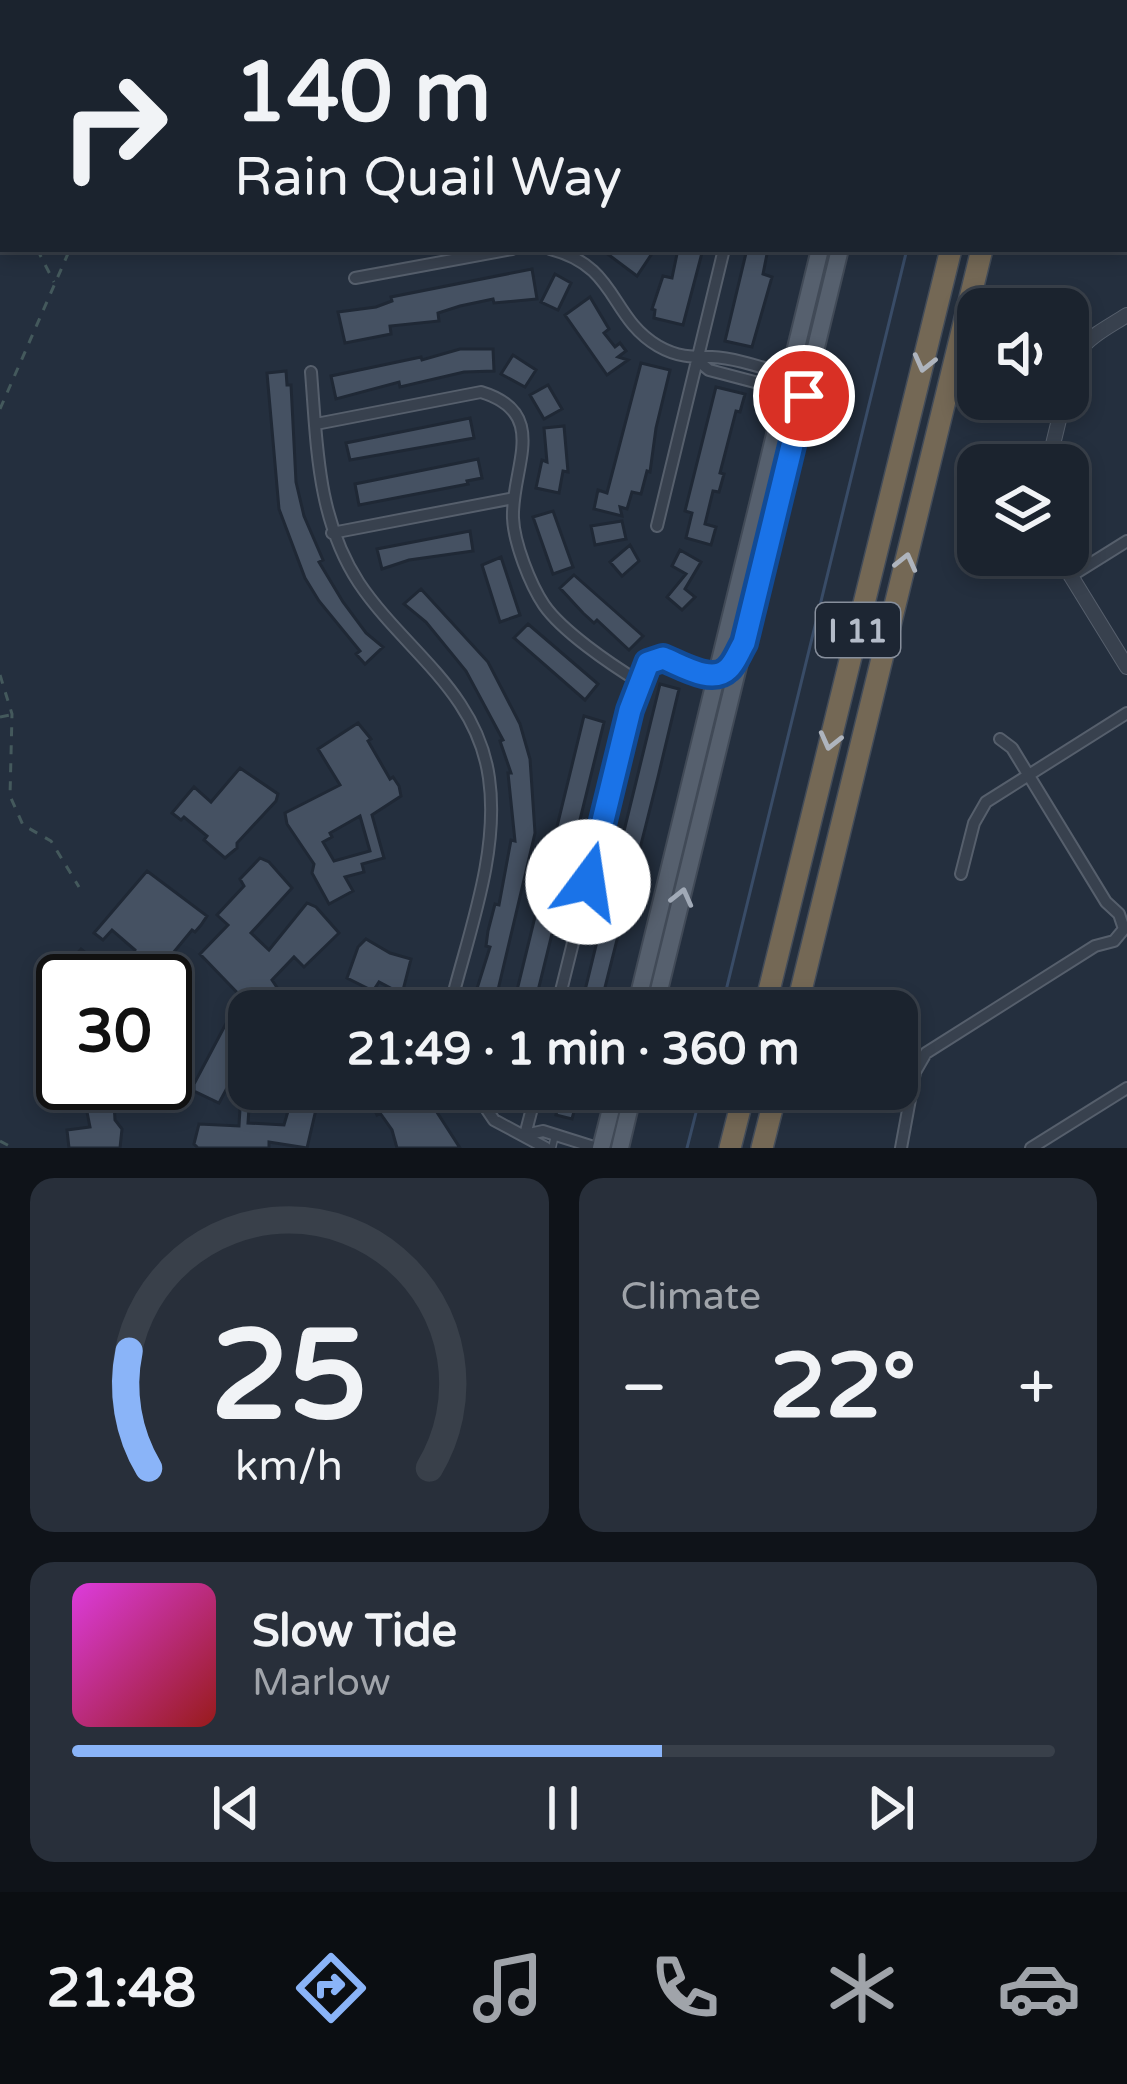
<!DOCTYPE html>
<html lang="en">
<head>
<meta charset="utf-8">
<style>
	:root { --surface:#1b232e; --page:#282f3a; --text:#f1f3f6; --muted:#a0a4aa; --line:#39404a; --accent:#8ab4f8 }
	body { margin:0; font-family:"Varela Round",sans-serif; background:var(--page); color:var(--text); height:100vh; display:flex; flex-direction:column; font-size:45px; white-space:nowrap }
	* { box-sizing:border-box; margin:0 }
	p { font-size:39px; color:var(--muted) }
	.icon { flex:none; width:66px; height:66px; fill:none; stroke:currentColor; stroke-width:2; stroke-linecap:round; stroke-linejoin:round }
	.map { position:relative; height:1148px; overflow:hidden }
	.side { display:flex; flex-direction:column; gap:30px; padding:30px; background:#0f1319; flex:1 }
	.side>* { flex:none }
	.top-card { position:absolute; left:0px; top:0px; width:1128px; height:252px; box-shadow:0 6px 18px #0003,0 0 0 3px var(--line); background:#1b232e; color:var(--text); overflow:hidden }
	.fabs { position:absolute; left:957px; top:288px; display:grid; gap:24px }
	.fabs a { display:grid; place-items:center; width:132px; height:132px; border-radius:24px; background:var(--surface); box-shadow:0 6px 18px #0003,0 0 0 3px var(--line); font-size:60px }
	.speed { position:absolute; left:36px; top:954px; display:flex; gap:24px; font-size:60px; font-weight:700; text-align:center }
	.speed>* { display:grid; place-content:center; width:156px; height:156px; border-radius:50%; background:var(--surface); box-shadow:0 6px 18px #0003,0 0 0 3px var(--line); line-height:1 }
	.speed .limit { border:6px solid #111; border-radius:18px; background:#fff; color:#111 }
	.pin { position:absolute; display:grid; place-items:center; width:102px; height:102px; color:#fff; margin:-51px; border:6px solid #fff; border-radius:50%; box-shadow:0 3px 12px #0007 }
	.me { position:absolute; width:132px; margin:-66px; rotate:14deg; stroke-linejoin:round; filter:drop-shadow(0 0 9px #0008) }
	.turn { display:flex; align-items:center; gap:42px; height:252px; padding:0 36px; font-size:54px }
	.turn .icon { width:156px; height:156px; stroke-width:2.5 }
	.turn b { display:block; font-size:84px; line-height:102px }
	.big { font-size:90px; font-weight:700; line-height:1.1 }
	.side .tile { flex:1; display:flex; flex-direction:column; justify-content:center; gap:18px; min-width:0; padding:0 42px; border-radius:24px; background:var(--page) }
	.side .dial { align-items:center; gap:0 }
	.dial svg { height:312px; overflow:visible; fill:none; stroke:var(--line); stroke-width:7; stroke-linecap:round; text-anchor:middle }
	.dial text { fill:var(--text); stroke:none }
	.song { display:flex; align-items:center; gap:36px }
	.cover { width:144px; height:144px; border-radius:18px; background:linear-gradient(135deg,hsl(300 70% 55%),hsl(0 70% 35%)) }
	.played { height:12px; border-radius:6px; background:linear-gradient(90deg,var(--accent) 60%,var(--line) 60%) }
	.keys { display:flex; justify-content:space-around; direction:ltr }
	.heat { display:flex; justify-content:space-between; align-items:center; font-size:66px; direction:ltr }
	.side .tiles { flex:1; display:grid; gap:30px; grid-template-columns:1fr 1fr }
	.tile:last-child { grid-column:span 2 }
	.trip { position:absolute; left:228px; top:990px; width:690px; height:120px; border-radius:24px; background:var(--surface); box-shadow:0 6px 18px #0003,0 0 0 3px var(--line); font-weight:700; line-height:120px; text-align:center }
	.dock { display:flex; height:192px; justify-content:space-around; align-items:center; background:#0b0e12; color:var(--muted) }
	.dock .icon { width:84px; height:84px }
	.dock .selected { color:var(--accent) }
	.dock b { font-size:54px; color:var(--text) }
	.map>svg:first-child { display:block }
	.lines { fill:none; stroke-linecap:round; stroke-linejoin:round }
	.stream { stroke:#394c67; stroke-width:3 }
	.building { fill:#455162; stroke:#1f2835; stroke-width:3; fill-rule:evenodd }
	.service-casing { stroke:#565f6c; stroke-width:9 }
	.minor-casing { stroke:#565f6c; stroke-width:14 }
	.tertiary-casing { stroke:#565f6c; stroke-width:16 }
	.primary-casing { stroke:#414a57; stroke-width:20 }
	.motorway-casing { stroke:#434c59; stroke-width:24 }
	.path { stroke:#44595c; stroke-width:3; stroke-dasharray:9 9; stroke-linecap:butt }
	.service { stroke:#38414e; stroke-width:6 }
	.minor { stroke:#38414e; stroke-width:10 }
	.tertiary { stroke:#38414e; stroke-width:14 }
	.primary { stroke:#56606e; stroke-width:16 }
	.motorway { stroke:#746855; stroke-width:21 }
	.oneway { stroke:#aeb4bd }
	.oneway2 { stroke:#a1aab7 }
	.route-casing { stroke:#114b97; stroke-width:30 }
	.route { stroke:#1a73e8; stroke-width:21 }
	.labels { text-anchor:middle; stroke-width:12; stroke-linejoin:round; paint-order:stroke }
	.shield { fill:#1d2633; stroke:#878f9c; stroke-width:3 }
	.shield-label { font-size:33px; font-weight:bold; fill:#b4bcc9 }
</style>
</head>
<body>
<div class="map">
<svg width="1127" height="1148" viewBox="0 0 1127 1148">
	<rect width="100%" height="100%" fill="#242f3e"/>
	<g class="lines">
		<!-- stream -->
		<path class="stream" d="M967 3 968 0
			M721 1011 907 249
			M687 1148 702 1089"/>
	</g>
	<!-- building -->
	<path class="building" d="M601 249H655L637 276Z
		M678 249H703L683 325 654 318 655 310 652 309 663 276 672 278Z
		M747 249H768L763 274 772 277 752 347 725 341Z
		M532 269 537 299 494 303 493 299 460 306 438 313 439 321 390 326 391 334 345 343 338 312 376 307 392 301 391 297Z
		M555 274 571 283 558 310 541 302Z
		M590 297 609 329 604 333 615 347 620 343 626 351 618 357 628 360 607 375 565 315Z
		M460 349H493L494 371 464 372 400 387 399 382 336 399 331 376 421 357 422 360Z
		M513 355 536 370 525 387 501 374Z
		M641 363 670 370 656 428 650 472 647 471 641 494 632 492 627 509 620 507 622 516 594 509 598 490 607 493Z
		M286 371 287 385H291L296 482 304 516 323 560 319 562 343 602 366 633 383 647 365 664 356 654 360 651 319 601 305 578 279 509 267 373Z
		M548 385 562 409 544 419 530 395Z
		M716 387 745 394 740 412 736 411 720 473 724 474 719 492 713 491 705 524 716 527 711 545 686 538 692 513 685 511Z
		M470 418 474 438 350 460 346 443Z
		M564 426 568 472 563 471 559 493 536 488 542 460 547 462 544 428Z
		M478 459 482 478 467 481 468 484 359 505 355 484Z
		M553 511 573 567 553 574 533 517Z
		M622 521 626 539 595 545 591 526Z
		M470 531 473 551 409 560 382 569 377 549Z
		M630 545 639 561 622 576 610 562Z
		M680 550 701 562 685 589 695 597 682 610 667 597 686 574 672 566Z
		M501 557 520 615 500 622 482 565Z
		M574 575 643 636 629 650 597 620 594 623 583 613 560 588Z
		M421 589 488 662 520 724 530 759 535 833 493 1011H470L490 947 486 946 488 931 495 904 499 905 511 840 515 841 508 773H511L500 741 503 740 466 671 426 622 404 604Z
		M528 624 598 684 585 700 514 638Z
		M660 684 679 689 658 777 599 1011H580Z
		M584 716 604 722 533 1011H512Z
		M358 723 371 739 368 741 390 779 393 777 399 786 401 796 372 815 384 858 362 864 364 872 345 877 353 891 329 904 312 873 314 864 287 824 285 813 340 785 318 749ZM360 816 370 851 334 861 323 842 332 837 330 833Z
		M240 768 278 794 276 801 237 843V848L225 858 204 840 207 836 184 817 181 820 172 813 194 787 211 802Z
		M260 858 269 862 292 888 251 933 269 950 307 903 316 907 339 933 304 967 294 957 272 980 280 992 262 1011H255L200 954 228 925 217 915 244 886 240 879Z
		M147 871 207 916 201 925 195 932 192 930 164 964 167 966 150 981H67L59 975 81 949 99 964 104 958 124 979 135 966 130 961 135 950 112 930 103 940 94 933Z
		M366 939 390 953 411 959 402 994 379 982 373 991 347 978 358 947Z
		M230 1016 249 1025V1047L219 1103 194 1091V1084Z
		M62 1083 113 1086 115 1120 122 1129 120 1148H69L67 1130 90 1127 85 1102 64 1103Z
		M282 1089 320 1092 307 1148 269 1142V1148H198L194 1144 199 1124 239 1126 241 1092H250L248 1123 284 1125 293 1094Z
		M365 1089H422L460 1148H397L392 1130 380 1113 377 1115Z
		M562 1089 579 1093 572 1119 556 1115Z"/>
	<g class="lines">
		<defs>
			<path id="service" d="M552 1148 555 1135"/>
			<path id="minor" d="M443 0V3
				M629 0 631 3
				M799 0 801 3
				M550 249C618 266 609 317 658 346 677 357 691 357 712 357 737 358 769 370 794 377
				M355 278 512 249
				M697 360 709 370 789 391
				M311 372C317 446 317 519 359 583 404 650 477 691 489 778 500 854 467 937 449 1011
				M316 424 481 392C551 413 511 468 513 518 514 543 530 584 544 605 562 631 610 664 638 681
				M657 526 724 249
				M332 533 514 498
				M1071 576 1127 541
				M961 874 974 823 986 802 1127 713
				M556 1011 638 681 648 663 663 658 703 674
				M473 1089 494 1120 546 1148
				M525 1135 543 1131 597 1148
				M525 1135 537 1089
				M901 1148 915 1072 926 1053 1095 946 1114 941 1124 929 1119 914 1106 902 1012 748 1000 739
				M1031 1148 1127 1088"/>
			<path id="tertiary" d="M1068 381C1078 340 1094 336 1127 315
				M1048 465 1064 399
				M1058 555 1127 667"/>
			<path id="primary" d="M879 3 880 0
				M901 3 902 0
				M635 1011 820 249
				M654 1011 840 249
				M601 1148 616 1089
				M620 1148 634 1089"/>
			<path id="motorway" d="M1012 3V0
				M1043 3V0
				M764 1011 951 249
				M796 1011 982 249
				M730 1148 745 1089
				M762 1148 777 1089"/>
		</defs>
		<!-- service casing -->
		<use href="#service" class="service-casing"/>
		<!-- minor casing -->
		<use href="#minor" class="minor-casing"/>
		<!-- tertiary casing -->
		<use href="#tertiary" class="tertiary-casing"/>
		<!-- primary casing -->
		<use href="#primary" class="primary-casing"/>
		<!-- motorway casing -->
		<use href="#motorway" class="motorway-casing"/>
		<!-- path -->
		<path class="path" d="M54 0V3
			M0 54 3 51
			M37 249 54 282
			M0 409 70 249
			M0 675 12 714 10 796 23 825 51 841 79 887
			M0 717 10 715
			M0 1141 13 1148"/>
		<!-- service -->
		<use href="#service" class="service"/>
		<!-- minor -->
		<use href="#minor" class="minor"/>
		<!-- tertiary -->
		<use href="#tertiary" class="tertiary"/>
		<!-- primary -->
		<use href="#primary" class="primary"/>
		<!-- motorway -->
		<use href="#motorway" class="motorway"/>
	</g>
	<!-- one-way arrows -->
	<defs><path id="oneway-chevron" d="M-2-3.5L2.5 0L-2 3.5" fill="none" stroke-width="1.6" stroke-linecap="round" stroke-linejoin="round" transform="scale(3)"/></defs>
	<g class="oneway">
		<use href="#oneway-chevron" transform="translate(924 363) rotate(104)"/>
		<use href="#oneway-chevron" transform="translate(906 562) rotate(-76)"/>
		<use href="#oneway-chevron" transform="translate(830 741) rotate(104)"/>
	</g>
	<use class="oneway2" href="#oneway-chevron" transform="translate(682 897) rotate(-76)"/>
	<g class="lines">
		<defs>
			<path id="route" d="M588 882 630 710 648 663 663 658C681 665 712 685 728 669 735 663 739 651 744 643L804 396"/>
		</defs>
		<!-- route casing -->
		<use href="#route" class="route-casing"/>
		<!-- route -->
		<use href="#route" class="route"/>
	</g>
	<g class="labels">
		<!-- shield labels -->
		<rect class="shield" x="816" y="603" width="84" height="54" rx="9"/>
		<g class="shield-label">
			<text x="858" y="642">I 11</text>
		</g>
	</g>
</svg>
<div class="fabs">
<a><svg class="icon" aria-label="sound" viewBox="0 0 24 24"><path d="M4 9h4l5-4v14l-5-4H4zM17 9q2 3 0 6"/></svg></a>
<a><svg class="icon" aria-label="layers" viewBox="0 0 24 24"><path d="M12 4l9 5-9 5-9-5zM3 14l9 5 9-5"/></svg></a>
</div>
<div class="speed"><div class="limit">30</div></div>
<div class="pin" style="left:804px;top:396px;background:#d93025"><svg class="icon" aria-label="arrive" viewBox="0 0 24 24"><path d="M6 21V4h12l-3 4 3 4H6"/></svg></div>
<svg class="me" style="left:588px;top:882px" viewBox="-20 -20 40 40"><circle r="19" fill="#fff"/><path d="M0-13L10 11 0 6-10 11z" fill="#1a73e8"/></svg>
<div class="trip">21:49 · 1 min · 360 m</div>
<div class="top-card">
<div class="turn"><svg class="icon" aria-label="right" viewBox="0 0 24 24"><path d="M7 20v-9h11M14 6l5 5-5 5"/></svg><div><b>140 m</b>Rain Quail Way</div></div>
</div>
</div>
<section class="side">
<div class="tiles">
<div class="tile dial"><svg viewBox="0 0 100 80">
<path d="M14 69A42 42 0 1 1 86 69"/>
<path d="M14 69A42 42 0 0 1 9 39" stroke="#8ab4f8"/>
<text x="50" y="56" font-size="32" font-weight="700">25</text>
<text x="50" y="72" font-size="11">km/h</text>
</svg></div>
<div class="tile"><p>Climate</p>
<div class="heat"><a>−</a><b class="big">22°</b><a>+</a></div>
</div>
<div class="tile">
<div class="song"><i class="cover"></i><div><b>Slow Tide</b><p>Marlow</p></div></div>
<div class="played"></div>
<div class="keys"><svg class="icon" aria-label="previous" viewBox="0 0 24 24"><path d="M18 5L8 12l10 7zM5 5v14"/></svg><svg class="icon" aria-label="pause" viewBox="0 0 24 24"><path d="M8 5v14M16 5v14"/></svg><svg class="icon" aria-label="next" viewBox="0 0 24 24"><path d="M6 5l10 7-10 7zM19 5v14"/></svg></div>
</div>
</div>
</section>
<nav class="dock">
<b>21:48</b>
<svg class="icon selected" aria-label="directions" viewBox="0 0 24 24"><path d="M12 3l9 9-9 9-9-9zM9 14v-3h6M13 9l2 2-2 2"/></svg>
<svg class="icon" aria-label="music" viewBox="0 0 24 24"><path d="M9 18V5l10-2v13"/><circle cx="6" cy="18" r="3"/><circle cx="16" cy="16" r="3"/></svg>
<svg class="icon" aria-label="phone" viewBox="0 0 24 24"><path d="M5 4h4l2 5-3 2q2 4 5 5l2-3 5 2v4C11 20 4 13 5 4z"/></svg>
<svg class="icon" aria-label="climate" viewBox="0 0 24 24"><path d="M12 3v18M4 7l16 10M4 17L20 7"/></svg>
<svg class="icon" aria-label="car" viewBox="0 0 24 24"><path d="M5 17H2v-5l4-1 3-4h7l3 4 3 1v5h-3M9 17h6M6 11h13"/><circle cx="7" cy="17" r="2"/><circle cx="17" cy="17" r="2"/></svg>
</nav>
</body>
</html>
